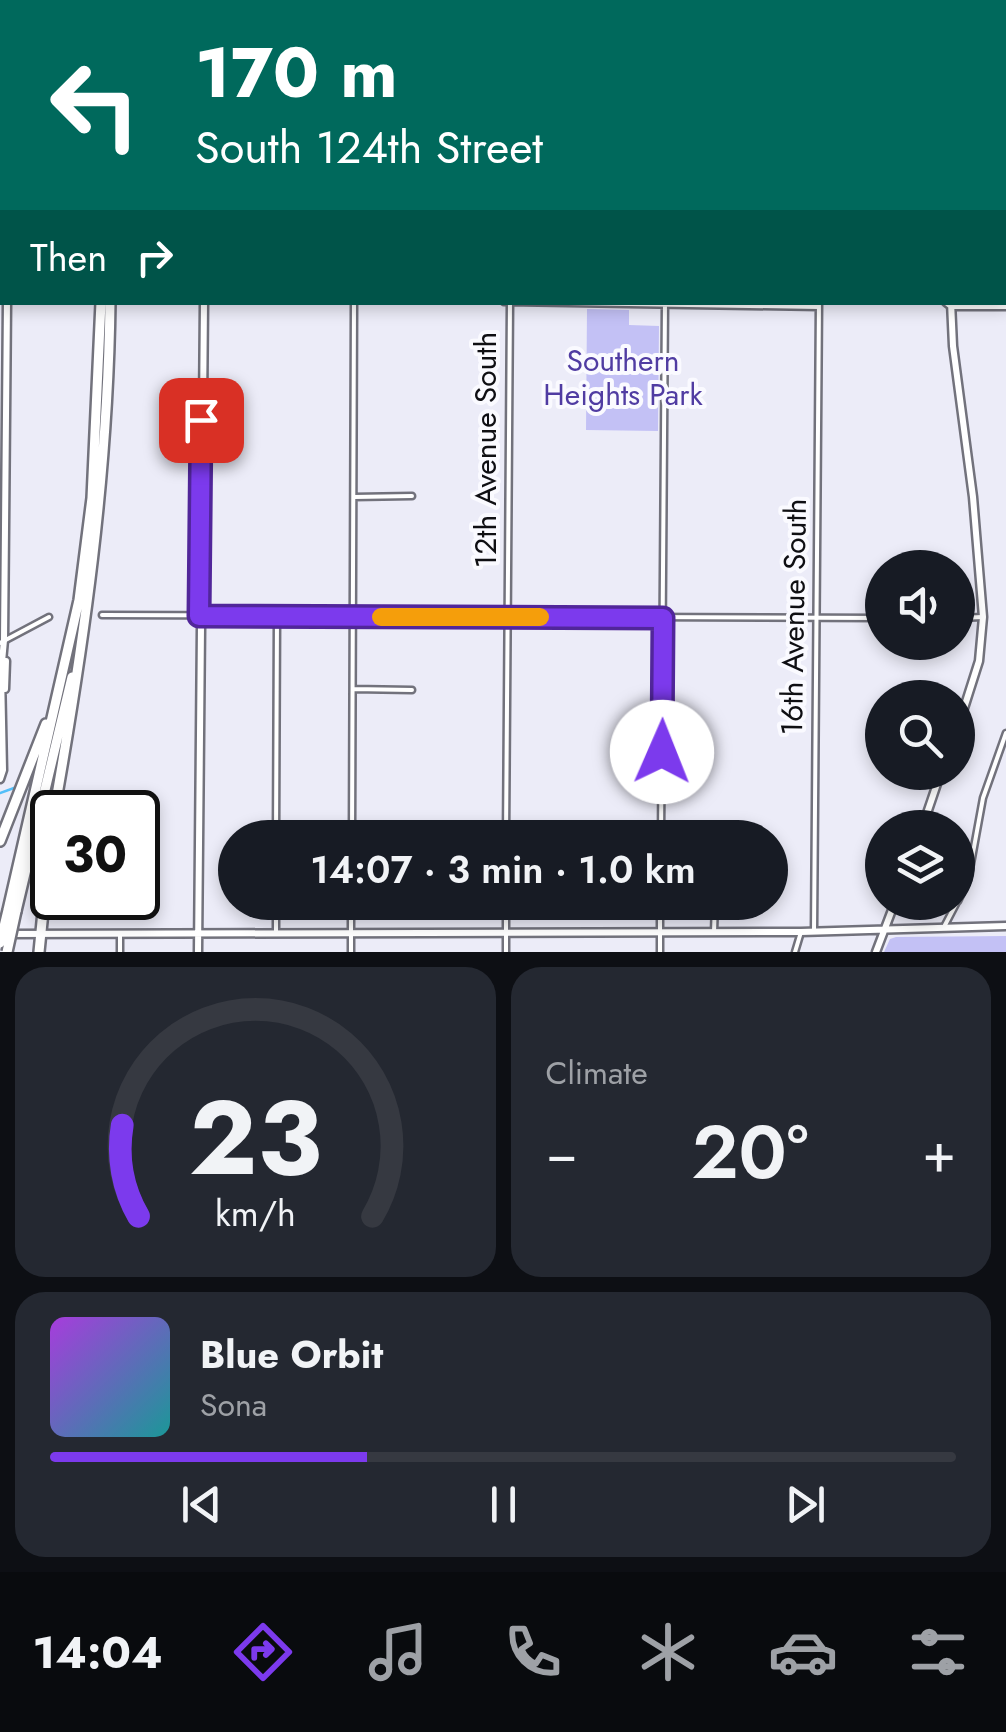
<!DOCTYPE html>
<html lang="en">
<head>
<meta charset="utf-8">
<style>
	:root { --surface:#171b24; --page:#242831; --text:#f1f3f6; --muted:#9ea1a6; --line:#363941; --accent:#7c3aed }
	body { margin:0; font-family:Jost,sans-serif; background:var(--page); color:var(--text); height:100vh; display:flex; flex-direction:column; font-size:38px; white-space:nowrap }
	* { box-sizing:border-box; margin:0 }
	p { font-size:32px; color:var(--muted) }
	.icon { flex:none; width:55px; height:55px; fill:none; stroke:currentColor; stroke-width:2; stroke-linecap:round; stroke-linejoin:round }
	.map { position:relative; height:952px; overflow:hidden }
	.drawer { display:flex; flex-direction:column; gap:15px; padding:15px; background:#0d0f14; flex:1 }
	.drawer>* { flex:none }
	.hud { position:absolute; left:0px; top:0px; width:1008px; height:305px; box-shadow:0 5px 15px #0003; background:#00695c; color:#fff; overflow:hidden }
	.controls { position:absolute; left:865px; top:550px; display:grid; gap:20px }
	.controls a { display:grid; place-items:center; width:110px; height:110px; border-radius:50%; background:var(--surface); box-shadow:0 5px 15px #0003; font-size:50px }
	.speed { position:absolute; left:30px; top:790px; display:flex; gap:20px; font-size:50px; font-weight:700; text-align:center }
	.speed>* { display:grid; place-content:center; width:130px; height:130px; border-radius:50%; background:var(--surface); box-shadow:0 5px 15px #0003; line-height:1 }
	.speed .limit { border:5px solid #111; border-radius:15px; background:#fff; color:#111 }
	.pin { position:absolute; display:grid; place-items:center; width:85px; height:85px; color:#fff; margin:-42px; border-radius:20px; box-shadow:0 5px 15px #0006 }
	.me { position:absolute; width:110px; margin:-55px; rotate:1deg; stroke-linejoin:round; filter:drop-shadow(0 0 8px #0008) }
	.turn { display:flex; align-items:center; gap:35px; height:210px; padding:0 30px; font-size:45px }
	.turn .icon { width:130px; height:130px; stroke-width:2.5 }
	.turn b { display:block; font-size:70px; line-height:85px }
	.then { display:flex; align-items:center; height:95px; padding:0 30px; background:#0003; gap:20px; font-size:38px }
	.big { font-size:75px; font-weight:600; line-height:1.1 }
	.drawer .widget { flex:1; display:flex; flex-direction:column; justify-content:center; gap:15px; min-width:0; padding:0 35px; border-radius:30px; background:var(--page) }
	.drawer .dial { align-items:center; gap:0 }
	.dial svg { height:260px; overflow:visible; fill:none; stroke:var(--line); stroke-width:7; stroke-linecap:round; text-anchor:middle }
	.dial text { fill:var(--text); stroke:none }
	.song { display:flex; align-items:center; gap:30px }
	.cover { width:120px; height:120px; border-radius:15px; background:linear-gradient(135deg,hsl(280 70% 55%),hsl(180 70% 35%)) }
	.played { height:10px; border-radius:5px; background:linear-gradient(90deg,var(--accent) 35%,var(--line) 35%) }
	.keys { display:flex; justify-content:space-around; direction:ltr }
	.heat { display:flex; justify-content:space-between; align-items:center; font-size:55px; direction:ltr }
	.drawer .tiles { flex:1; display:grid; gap:15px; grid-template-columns:1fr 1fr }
	.widget:last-child { grid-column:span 2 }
	.trip { position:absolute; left:218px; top:820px; width:570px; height:100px; border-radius:50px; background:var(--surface); box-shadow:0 5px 15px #0003; font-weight:600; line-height:100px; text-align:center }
	.tab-bar { display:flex; height:160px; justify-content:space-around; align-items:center; background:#090b0e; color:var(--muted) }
	.tab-bar .icon { width:70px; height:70px }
	.tab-bar .current { color:var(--accent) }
	.tab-bar b { font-size:45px; color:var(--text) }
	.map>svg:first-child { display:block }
	.green { fill:#c3c1f5 }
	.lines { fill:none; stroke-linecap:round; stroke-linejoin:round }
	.stream { stroke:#53bff9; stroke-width:2.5 }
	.street-casing { stroke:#72727c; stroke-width:9 }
	.secondary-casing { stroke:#72727c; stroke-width:11 }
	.highway-casing { stroke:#72727c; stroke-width:14 }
	.street { stroke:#fff; stroke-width:4 }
	.secondary { stroke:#fff; stroke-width:6 }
	.highway { stroke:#fff; stroke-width:9 }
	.highway-bridge-casing { stroke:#72727c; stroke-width:14; stroke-linecap:butt }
	.highway-bridge { stroke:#fff; stroke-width:9 }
	.route-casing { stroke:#51269a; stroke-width:25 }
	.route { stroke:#7c3aed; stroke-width:18 }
	.slow { stroke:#f59e0b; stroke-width:18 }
	.labels { text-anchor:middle; stroke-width:8; stroke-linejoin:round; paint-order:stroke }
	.park-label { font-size:30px; fill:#503ca2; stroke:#fafaff }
	.street-label { font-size:30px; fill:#0f0f13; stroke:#fafaff }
</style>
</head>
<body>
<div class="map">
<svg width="1006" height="952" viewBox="0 0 1006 952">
	<rect width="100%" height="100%" fill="#ececf8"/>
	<!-- green -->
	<path class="green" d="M587 309 629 310V325L659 326 658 431 586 430Z
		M1006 936V952H884L890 939 896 937Z"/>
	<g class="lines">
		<!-- stream -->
		<path class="stream" d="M0 793 14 788
			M73 812V794
			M56 917 63 898"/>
		<defs>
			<path id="street" d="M356 2V0
				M511 2V0
				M665 2V0
				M0 299H2
				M504 302 819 307
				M354 497 412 496
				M102 615 882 618
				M958 618 983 617
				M0 643 49 617
				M353 689 412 690
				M276 838 277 616
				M352 838 354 302
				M506 838 510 302
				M661 838 665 302
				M958 901 968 880 983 798 1006 733
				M945 925 957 902
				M814 931 819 302
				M714 932 715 902
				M276 933V902
				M120 952V934
				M351 952V902
				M506 952V902
				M660 952V902
				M795 952 801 932"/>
			<path id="secondary" d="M204 0V2
				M821 0 822 2
				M8 2V0
				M1005 127H1006
				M1005 173 1006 172
				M946 302 951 306H1006
				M951 302 953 346 973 497 983 617 979 661 958 727
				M5 689 6 661
				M0 779 3 770 1 673 4 640 7 302
				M922 828 941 772
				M7 934 801 932 1006 926
				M198 952 204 302
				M876 952 895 902"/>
			<path id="highway" d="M102 2V0
				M113 2V0
				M54 812C84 643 108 475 110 302
				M0 841 46 724
				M8 910 79 600 92 498 101 302
				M16 911 72 677
				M39 952 52 821"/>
		</defs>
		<!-- street casing -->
		<use href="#street" class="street-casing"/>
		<!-- secondary casing -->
		<use href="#secondary" class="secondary-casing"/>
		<!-- highway casing -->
		<use href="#highway" class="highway-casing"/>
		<!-- street -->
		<use href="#street" class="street"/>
		<!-- secondary -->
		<use href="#secondary" class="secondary"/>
		<!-- highway -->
		<use href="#highway" class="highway"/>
		<defs>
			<path id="highway-bridge" d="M0 943 8 910
				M7 952 16 911"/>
		</defs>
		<!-- highway-bridge casing -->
		<use href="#highway-bridge" class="highway-bridge-casing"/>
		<!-- highway-bridge -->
		<use href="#highway-bridge" class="highway-bridge"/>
	</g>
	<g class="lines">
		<defs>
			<path id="route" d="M201 420 199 616 663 618 662 752"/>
		</defs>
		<!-- route casing -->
		<use href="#route" class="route-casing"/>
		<!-- route -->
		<use href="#route" class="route"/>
		<!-- slow -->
		<path class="slow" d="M381 617H540"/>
	</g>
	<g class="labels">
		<!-- park labels -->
		<g class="park-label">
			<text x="623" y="371">Southern<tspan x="623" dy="34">Heights Park</tspan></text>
		</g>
		<!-- street labels -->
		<g class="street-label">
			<text transform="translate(486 450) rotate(-90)" y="10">12th Avenue South</text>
			<text transform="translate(794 617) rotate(-89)" y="10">16th Avenue South</text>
		</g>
	</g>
</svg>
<div class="controls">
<a><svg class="icon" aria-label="sound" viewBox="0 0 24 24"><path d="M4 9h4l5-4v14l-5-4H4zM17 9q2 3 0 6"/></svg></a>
<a><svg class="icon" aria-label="search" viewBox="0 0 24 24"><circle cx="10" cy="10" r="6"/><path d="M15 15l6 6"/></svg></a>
<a><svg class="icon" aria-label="layers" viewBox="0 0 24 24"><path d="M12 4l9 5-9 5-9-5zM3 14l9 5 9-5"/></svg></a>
</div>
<div class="speed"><div class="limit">30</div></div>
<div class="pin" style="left:201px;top:420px;background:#d93025"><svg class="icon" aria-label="arrive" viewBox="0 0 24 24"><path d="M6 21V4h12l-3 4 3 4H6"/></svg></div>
<svg class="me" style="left:662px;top:752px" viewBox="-20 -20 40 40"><circle r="19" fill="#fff"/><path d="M0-13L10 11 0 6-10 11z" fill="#7c3aed"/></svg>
<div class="trip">14:07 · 3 min · 1.0 km</div>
<div class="hud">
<div class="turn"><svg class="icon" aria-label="left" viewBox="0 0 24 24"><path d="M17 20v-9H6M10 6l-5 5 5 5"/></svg><div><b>170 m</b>South 124th Street</div></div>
<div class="then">Then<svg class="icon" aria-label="right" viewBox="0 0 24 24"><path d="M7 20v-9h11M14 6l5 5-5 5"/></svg></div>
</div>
</div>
<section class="drawer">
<div class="tiles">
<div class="widget dial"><svg viewBox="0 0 100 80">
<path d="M14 69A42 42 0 1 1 86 69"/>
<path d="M14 69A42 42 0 0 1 9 41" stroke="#7c3aed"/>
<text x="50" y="56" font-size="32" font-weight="700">23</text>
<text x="50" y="72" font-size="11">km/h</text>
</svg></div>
<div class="widget"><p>Climate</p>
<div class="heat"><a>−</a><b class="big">20°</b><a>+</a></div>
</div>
<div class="widget">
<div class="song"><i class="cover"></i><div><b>Blue Orbit</b><p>Sona</p></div></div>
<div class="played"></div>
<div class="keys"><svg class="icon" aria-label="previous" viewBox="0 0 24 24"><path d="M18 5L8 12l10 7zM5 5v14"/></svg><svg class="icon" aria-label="pause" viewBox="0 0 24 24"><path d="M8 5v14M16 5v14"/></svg><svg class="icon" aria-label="next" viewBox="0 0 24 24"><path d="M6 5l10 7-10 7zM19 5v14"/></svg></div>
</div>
</div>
</section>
<nav class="tab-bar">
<b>14:04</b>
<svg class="icon current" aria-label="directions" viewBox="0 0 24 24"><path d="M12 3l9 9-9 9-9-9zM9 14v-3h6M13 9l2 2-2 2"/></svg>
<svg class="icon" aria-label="music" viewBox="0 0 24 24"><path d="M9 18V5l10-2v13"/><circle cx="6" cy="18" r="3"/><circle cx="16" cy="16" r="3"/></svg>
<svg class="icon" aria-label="phone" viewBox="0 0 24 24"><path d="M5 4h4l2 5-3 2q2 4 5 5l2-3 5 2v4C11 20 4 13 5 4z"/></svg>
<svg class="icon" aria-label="climate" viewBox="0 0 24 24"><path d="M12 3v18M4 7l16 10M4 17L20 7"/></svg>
<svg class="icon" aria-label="car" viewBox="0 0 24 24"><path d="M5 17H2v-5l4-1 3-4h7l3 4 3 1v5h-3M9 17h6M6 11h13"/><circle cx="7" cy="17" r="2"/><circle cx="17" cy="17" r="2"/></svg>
<svg class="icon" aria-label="filters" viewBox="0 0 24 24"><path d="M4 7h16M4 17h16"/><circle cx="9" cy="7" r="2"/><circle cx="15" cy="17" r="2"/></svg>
</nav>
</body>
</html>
